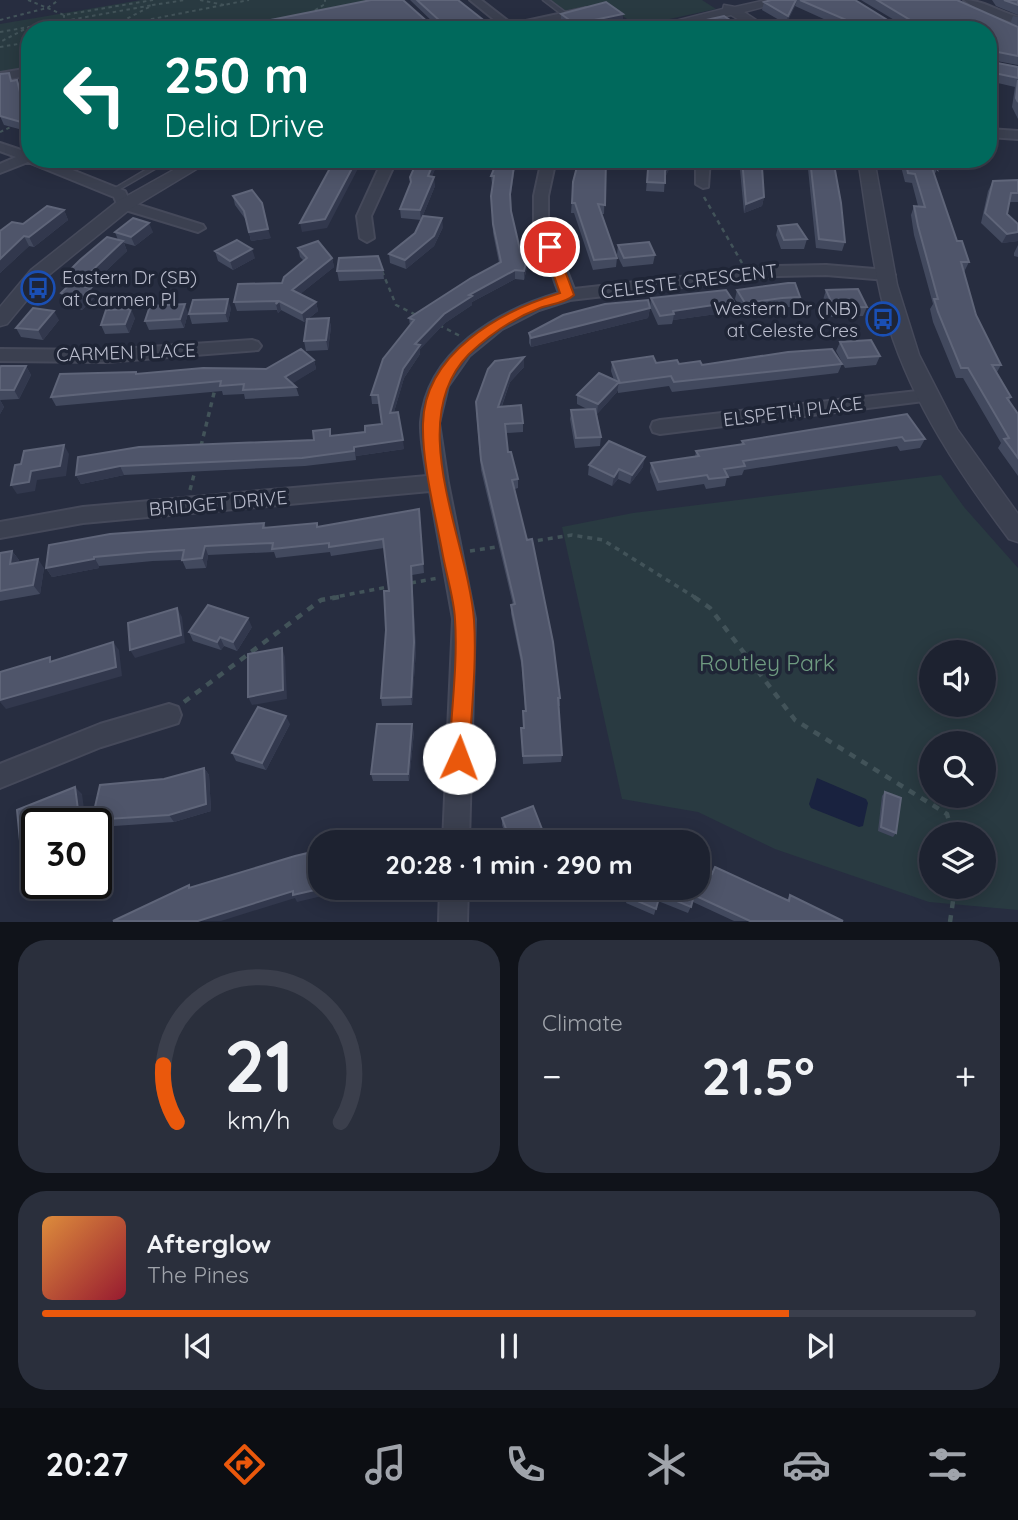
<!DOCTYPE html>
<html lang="en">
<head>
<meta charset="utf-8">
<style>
	:root { --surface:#1d2230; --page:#2a2f3c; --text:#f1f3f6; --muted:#a0a4ab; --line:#3b3f4c; --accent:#ea580c }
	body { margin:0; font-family:Quicksand,sans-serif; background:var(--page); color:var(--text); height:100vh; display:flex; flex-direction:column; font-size:26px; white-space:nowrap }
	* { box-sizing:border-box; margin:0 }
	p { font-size:23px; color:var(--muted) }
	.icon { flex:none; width:38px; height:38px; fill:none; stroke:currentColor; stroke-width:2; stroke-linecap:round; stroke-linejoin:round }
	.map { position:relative; height:922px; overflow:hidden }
	.details { display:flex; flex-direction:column; gap:18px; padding:18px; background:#10131a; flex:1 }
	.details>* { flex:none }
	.top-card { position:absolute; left:21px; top:21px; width:976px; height:147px; border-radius:28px; box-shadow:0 4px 18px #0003,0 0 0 2px var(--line); background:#00695c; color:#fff; overflow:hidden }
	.fabs { position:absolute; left:919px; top:640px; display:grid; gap:14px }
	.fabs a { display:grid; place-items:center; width:77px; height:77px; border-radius:50%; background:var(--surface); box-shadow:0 4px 18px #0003,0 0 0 2px var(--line); font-size:35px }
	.speed { position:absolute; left:21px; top:808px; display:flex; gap:14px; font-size:35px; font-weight:700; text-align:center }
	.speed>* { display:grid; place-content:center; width:91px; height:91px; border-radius:50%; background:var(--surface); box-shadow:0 4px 18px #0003,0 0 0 2px var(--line); line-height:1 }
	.speed .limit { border:4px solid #111; border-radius:10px; background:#fff; color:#111 }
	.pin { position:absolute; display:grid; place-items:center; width:60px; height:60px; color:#fff; margin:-30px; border:4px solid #fff; border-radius:50%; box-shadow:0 2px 7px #0007 }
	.me { position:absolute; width:77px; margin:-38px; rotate:2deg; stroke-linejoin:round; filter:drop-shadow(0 0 5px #0008) }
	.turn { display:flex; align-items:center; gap:24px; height:147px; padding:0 28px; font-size:32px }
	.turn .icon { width:91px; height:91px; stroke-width:2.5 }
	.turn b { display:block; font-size:49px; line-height:60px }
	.big { font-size:52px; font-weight:700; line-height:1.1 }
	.details .tile { flex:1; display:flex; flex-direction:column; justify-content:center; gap:10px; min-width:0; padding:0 24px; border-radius:28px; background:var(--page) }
	.details .dial { align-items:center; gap:0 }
	.dial svg { height:182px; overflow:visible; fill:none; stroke:var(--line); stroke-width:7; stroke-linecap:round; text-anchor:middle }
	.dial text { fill:var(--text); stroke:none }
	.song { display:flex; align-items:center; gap:21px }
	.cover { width:84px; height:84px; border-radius:10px; background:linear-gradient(135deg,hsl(30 70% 55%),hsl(350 70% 35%)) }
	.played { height:7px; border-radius:4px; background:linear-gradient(90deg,var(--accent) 80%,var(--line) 80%) }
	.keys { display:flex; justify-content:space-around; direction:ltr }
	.heat { display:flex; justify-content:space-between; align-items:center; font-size:38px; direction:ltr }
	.details .tiles { flex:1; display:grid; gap:18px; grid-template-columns:1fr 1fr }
	.tile:last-child { grid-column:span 2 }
	.trip { position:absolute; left:308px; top:830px; width:402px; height:70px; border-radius:28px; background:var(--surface); box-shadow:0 4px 18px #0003,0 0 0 2px var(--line); font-weight:700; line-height:70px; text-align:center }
	.menu { display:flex; height:112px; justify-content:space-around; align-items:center; background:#0c0e13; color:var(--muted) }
	.menu .icon { width:49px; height:49px }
	.menu .selected { color:var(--accent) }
	.menu b { font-size:32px; color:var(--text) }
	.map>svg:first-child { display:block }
	.green { fill:#293a41; fill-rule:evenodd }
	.water { fill:#19223f }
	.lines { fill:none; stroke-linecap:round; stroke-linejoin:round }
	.service-casing { stroke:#45495a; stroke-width:3 }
	.minor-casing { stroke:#45495a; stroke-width:4 }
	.tertiary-casing { stroke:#45495a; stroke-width:3 }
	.path-far3 { stroke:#425359; stroke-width:2; stroke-dasharray:3.5 3.5; stroke-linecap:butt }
	.path-far2 { stroke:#425359; stroke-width:2.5; stroke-dasharray:4.5 4.5; stroke-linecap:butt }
	.path-far1 { stroke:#425359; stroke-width:3.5; stroke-dasharray:5 5; stroke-linecap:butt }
	.path { stroke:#425359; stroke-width:4.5; stroke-dasharray:7 7; stroke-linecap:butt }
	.service { fill:#3b4050; fill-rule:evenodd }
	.minor { fill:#3b4050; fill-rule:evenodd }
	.tertiary { fill:#3b4050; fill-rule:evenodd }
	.wall { fill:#42495e }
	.shaded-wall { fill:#32384d }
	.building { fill:#4f556a; stroke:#5f6579; stroke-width:2 }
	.route { fill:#ea580c; stroke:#983908; stroke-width:2 }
	.labels { text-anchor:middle; stroke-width:7; stroke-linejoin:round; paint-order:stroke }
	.poi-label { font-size:19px; fill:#b8bbcb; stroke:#1f2536; text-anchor:start }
	.street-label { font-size:19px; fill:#b8bbcb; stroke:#1f2536 }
	.near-park-label { font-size:23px; fill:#6f9b81; stroke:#1f2536 }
</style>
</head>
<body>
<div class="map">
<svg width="1018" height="922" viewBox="0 0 1018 922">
	<rect width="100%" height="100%" fill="#272d40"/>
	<!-- green -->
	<path class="green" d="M141 0H373L221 30H30V67L0 72V24Z
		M548 0H702L716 9 637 26 607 5 567 14Z
		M941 475 964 507 1018 568V910L929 902 775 849 698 812 622 799 562 527 633 513ZM931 653H984V705H931ZM931 744H984V796H931ZM931 835H984V887H931Z"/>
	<!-- water -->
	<path class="water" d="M817 778 866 799 868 803 863 826 859 827 811 808 809 804Z"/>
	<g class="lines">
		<defs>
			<path id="service" d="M543 0H549L569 15 564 16Z
				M645 22H649L657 28 652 29 645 24Z
				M164 159H172L115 192 110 191Z"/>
			<path id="minor" d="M470 0H481L512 24 586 8 591 11 518 30H495L502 26Z
				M964 0C982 0 1000 12 1018 17V24L981 12Z
				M264 21 269 24 268 26 226 30Z
				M30 68V75L0 81V73Z
				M989 129 1018 131V139L989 137Z
				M0 143 30 153V159H45L125 191 130 202 203 225 205 228 198 232 119 208 114 197 28 162 0 173V164L16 157 0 151Z
				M383 159H397L371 216 374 238 367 242 360 238 357 216Z
				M542 159H556L548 196V223L574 289 777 266 826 265 887 270 895 275 887 280 826 275 777 276 570 300 539 310 502 329 469 356 448 386 439 423 448 483 475 619 469 842H443L453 619 430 491 83 523 0 538V522L83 507 427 476C425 460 420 439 421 422 427 351 498 311 559 293L534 223V196Z
				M696 159H710L708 187 703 188 696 184Z
				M252 340 258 342 261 346 258 350 105 362 0 361V349L105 350Z
				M926 390 932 392 935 396 932 400 660 434 653 432 651 427 653 422 660 420Z
				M169 704 178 707 181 715 178 723 101 747 0 788V764L100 724Z
				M440 887H468L467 922H439Z"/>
			<path id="tertiary" d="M766 0H789L744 12 771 30H756L731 15 665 30H640L723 9 724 5 735 7Z
				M193 159H213L130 209 45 278 7 324 0 326V307L31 270 118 201Z
				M858 159H874L897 285 919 355 957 429 1018 514V542L1009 539C960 474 914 406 889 327 873 272 867 215 858 159Z"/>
		</defs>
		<!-- service casing -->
		<use href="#service" class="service-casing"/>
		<!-- minor casing -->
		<use href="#minor" class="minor-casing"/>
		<!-- tertiary casing -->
		<use href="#tertiary" class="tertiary-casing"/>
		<!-- path-far3 -->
		<path class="path-far3" d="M28 0 64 15 153 0
			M200 0 224 5
			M309 14 325 4V0
			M0 20 47 8 59 0
			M115 25 153 5 185 0
			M29 27 64 21
			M58 30 64 21V15
			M90 30 64 21 153 5
			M96 30 249 0
			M0 32 29 27 0 42
			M0 47 30 42
			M0 132 15 125"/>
		<!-- path-far2 -->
		<path class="path-far2" d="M704 197 742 263
			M382 271 396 305 416 315
			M439 325 460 336"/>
		<!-- path-far1 -->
		<path class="path-far1" d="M201 446 215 389
			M190 490 196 467
			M528 542 572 535 603 540 696 598
			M470 551 503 546
			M411 583 438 578
			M330 598 393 586"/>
		<!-- path -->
		<path class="path" d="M694 597 710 608 795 720 947 814 953 835
			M184 702 321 600 339 597
			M950 922 955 887"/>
		<!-- service -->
		<use href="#service" class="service"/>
		<!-- minor -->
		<use href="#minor" class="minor"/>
		<!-- tertiary -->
		<use href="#tertiary" class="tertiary"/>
	</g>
	<!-- wall -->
	<path class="wall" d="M410 0H458L496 30H241L240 26 436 25Z
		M771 0H855L894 24H901L861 0H957L1010 24 1013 16 1018 17V65L991 60 992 62 1018 67V119L1012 107 1015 87 989 81V30H848L795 6 786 24 762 10 764 2Z
		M992 0H1018V15L996 6Z
		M561 14 623 21 584 30H572L561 22Z
		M17 80 21 88 30 124V132L4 125 0 116Z
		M418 159H439L432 176 435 186 421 220 401 218 400 209 411 183Z
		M498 159H521L518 167 515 166 510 200 511 211 521 254 528 263 524 280 515 279 472 302V305L445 323 420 349V354L404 378 394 412 404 449 356 456V460L305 466 124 475 81 484 76 475 78 457 314 440 331 436 365 432 382 424 379 404H372L371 395 410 326 409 318 499 263 493 233 491 196 493 184H492L491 176Z
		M674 159 665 177 664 192 646 191 648 169Z
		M739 159H761L764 197 762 206 744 213Z
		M807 159H833L845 242 842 251 816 248Z
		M899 159H935L937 169 934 176 957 241 969 262 964 272 976 315 1001 365 997 372 1011 397 1009 401 1018 414V476L998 448 1001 443 963 378H956L933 322 930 309 933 304 914 235 911 215 914 206H918L912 183 905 182Z
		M606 165 604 214H601L617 258 616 267 593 270 574 213H571L573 182Z
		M1018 180V202H1009L1007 214 1018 224V241L1002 243 981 223 988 191 993 181Z
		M233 196 271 238 251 241 246 220 235 205Z
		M64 210 68 220 34 247 29 246 0 273V231Z
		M778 226 807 239 804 249H781L776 235Z
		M443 227 434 246 406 269 390 263 389 254Z
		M115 232H153L135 246 124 243 127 251 89 287 91 288 95 297 82 310 65 303 61 293 66 288 62 278 118 240Z
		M618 245 655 255 653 264 623 267 617 255Z
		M1018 245V257L1014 256V253Z
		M298 248 332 258 334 267 300 294 316 302 318 311 308 319 329 318 331 327 328 350 306 351 304 341 307 320 304 322 281 310 278 313 277 310 237 311 234 302 282 283 304 261 300 257Z
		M215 251 255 258 233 270 218 261Z
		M383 270 384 279 339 281 337 271Z
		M737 290 800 297 797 307H779L743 312 735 299Z
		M826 290 867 307 863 316 831 317 823 300Z
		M651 298 734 302 731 312 673 320 672 324 658 325 650 307Z
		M231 308 228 322 192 324 189 314Z
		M650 308 648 318 531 347 529 343V333Z
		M188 313 184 328 149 330 145 321Z
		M135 318 129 333 105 334 101 325Z
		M59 320 43 340 21 337 16 328Z
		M840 342 880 356 876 365 845 368 836 351Z
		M524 357V367L510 382 502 406 523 423V432L506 433 508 452 518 479V488L515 489 560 698V706H559L562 755 561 762 523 764 521 728H524L525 711 522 668 511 614V605H513L481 470 476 411Z
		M314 360 316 369 292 383 296 387 299 396 245 399 244 394 223 395 222 391 56 406 51 397 136 372 137 374 266 369Z
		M612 362 702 365 842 364 838 373 672 392 669 386 618 393V390L617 392 597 414 601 437 600 446 575 448 570 419 571 410 587 409 577 404V395L614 380 611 371Z
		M26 366 31 375 19 399 0 400 4 407 0 414V368Z
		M907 414 925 439 920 448 900 451 897 446 744 470 742 475 727 477 725 486 706 489 704 484 657 491 650 472 651 463 695 457 696 451 741 445 742 441Z
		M589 465 643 467 630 484 618 479 612 486 588 475Z
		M420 519 424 573 412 575 416 650 412 705 382 706 381 698 389 591 384 548 331 556 330 552 276 558 274 552 208 555 206 568 186 569 182 560 153 561 99 566V568L52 577 46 568 49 545 264 523 266 528 317 523 318 527Z
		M12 551 19 560 18 562 44 568 40 594 0 601V553Z
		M252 627 237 651 224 646 221 650 193 641 189 632Z
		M290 724 266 770 236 761 232 753Z
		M414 732 409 781H373L371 774Z
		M204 768 209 775 211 811 174 822 99 827 92 820 164 779Z
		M885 792 896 833 893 837 878 831 882 796Z
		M502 818 547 842H508L502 825Z
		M715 867 787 900 790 895 843 921H734L693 902 688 913 658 901 654 915 626 903 629 893 600 887H698L711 874Z
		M358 887H411L410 894 391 890 390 893Z"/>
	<!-- shaded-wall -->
	<path class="shaded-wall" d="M797 0 795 6 786 24 788 16Z
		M623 14V21L584 30H575V24Z
		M866 24 865 30H859L860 26Z
		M17 80 21 88 30 128 28 124Z
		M357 159H363L327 228 302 232 300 223Z
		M435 159H439L429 185 428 176Z
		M515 159V166L510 202V194Z
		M671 159H674L664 180 665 171Z
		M434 177 435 186 421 220 420 210Z
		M764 197 762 206 744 213 746 204Z
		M64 210 68 220 34 247 29 237Z
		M442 218 443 227 434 246 406 269 405 260Z
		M149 223 153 232 135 246 131 237Z
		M268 229 271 238 251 241 249 232Z
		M1018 232V241L1002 243 1007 234Z
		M24 236 29 246 0 273V259Z
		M123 241 127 251 85 291 81 281Z
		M252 249 255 258 233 270 230 261Z
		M528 254V263L524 280V271Z
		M332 258 334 267 294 299 292 290Z
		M515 270V279L472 302V305L445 323 420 349V354L404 378 391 422 390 413 403 369 415 344 444 314 469 295Z
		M91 288 95 297 82 310 78 301Z
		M228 299 231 308 228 322 225 313Z
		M279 301 281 310 278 313 276 304Z
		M316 302 318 311 304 322 302 313Z
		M734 302 731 312 673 320 674 314 673 311Z
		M185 304 188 313 184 328 180 319Z
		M650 308 648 318 531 347V338Z
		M131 309 135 318 129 333 125 324Z
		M54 311 59 320 43 340 38 330Z
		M329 318 331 327 328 350 326 340Z
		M524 357V367L510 382 498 416V407L510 373Z
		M314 360 316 369 287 387 285 377Z
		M26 366 31 375 19 399 14 390Z
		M619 382 617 392 597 414 598 404Z
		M0 400 4 407 0 414Z
		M403 440 404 449 356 456V460L354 447Z
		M64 445 69 454 66 476 37 480 35 491 17 494 11 485Z
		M645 457 643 467 630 484 632 475Z
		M120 466 124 475 81 484 76 475Z
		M619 469 618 479 612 486 614 477Z
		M205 546 208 555 206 568 202 558Z
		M12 551 19 560 16 573 10 564Z
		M94 557 99 566V568L52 577 46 568Z
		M38 559 44 568 40 594 33 585Z
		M411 566 416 650 412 705 411 697Z
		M177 608 182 617 185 643 135 658 130 650Z
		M248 618 252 627 237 651 233 642Z
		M220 637 224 646 221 650 217 642Z
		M113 642 119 650 122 676 6 709 0 702V700Z
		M282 648 285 657 287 699 252 705 248 697Z
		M286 716 290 724 266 770 262 763Z
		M412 724 414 732 409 781 408 774Z
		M204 768 209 775 211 811 174 822 169 815Z
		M75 787 82 794 86 824H62Z
		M37 834V844L28 848 20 841Z
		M328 887H342L343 891 297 902 295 898 221 921H198L293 891Z"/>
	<!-- building -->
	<path class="building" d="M371 0H403L430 24 438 25 439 20 417 0H458L496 30H243L240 26Z
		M771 0H796L788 16 764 2Z
		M800 0H855L894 24H911L910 20 877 0H957L1018 27V56L993 51 990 54 992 62 1018 67V78L989 72V30H876L866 24 860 26Z
		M1004 0H1018V5Z
		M606 2 623 14 575 24 561 14Z
		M724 16 745 30H661Z
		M541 24 547 30H522L521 28Z
		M9 73 11 81 17 80 28 124 0 116V74Z
		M1018 80V102L1016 98Z
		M335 159H357L325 219 300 223Z
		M418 159H435L428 176 434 177 420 210 400 209 411 182 410 177Z
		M498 159H515L510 194 511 211 521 254H528L524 271 515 270 469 295 472 296 444 314 415 344 420 345 403 369 390 413 398 412 403 440 354 447V451L302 458 120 466 76 475 78 457 139 447 314 440 313 431 330 429V436L365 432V426L382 424 378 395H371L383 359 414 320 409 318 471 278 501 262 493 224 491 196 494 176H491Z
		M579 159H606L605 205 598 204 617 258 594 260 575 203H572L573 182Z
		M653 159H671L665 171V183L647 182 648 169Z
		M742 159H761L762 167 764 197 746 204Z
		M810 159H833L841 203 845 242 819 239Z
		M905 159H935L937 169 930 162 957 241H962L969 262H961L976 315 1001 365H992L1011 397 1007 398 1018 414V458L1004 439 1009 438 968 368H961L938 312 934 299H938L918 226 914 206 925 207 915 174 908 173Z
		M1018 180V193H1011L1007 214 1018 224V232L1007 234 985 213 993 181Z
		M252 190 262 203 268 229 249 232 244 211 233 196Z
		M47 206 64 210 29 237 24 236 0 259V231L12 222 23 224Z
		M423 216 442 218 434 236 405 260 389 254 415 233Z
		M133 218 149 223 131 237 115 232Z
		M797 224 807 239 784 240 778 226Z
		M107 237 123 241 81 281 62 278 80 260Z
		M237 240 252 249 230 261 215 251Z
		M318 241 332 258 292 290 316 302 302 313 279 301 276 304 277 301 234 302 238 284 282 283 284 277 307 258 298 248Z
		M649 242 655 255 624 258 618 245Z
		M378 256 383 270 337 271 339 258Z
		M788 283H795L800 297 782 298 745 303 737 290Z
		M70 284 91 288 78 301 61 293Z
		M858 289 867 307 834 308 826 290Z
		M726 290 734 302 673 311 674 314 660 316 651 298Z
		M228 299 225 313 189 314 193 300Z
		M648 300 650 308 531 338 529 333 563 315 605 304Z
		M185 304 180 319 145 321 150 306Z
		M33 308 54 311 38 330 16 328Z
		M131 309 125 324 101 325 106 310Z
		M329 318 326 340 304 341 307 319Z
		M871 340 880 356 848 358 840 342Z
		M301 349 314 360 285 377 296 387 243 390 244 384 220 386 221 381 51 397 60 374 136 372V374L203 368 266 369Z
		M832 349 842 364 674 382 671 376 620 383 612 362 653 356 656 363 677 360 679 364 700 361 702 365 788 352Z
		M524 357 510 373 498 407 521 405 523 423 505 424 508 452H511L518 479 512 480 527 540 532 539 553 642 560 698H558L562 755 523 756 521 728H524L523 711H526L522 660 511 605 515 604 481 460 476 402 488 369 495 361Z
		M1 366H26L14 390H0V368Z
		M599 373 619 382 598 404 577 395Z
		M595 409 601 437 576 438 571 410Z
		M907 414 925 439 905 441 902 437 743 461 745 466 724 469 728 477 709 479 707 475 659 482 651 463 699 456 696 451 744 444 742 441Z
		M609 441 645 457 632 475 619 469 614 477 589 465Z
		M64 445 60 466 31 471 29 482 11 485 15 465 21 464 24 451Z
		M419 509 423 564 411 566 414 642 411 697 381 698 386 630 384 591H389L383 539 329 547V543L272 549 273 543 205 546 202 558 182 560 184 550 149 552 94 557V559L46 568 49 545 110 534 264 523 263 528 317 523V527Z
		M12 551 10 564 38 559 33 585 0 591V553Z
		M208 605 248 618 233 642 220 637 217 642 189 632Z
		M177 608 181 635 130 650 128 623Z
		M113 642 116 667 0 700V672L50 657V662Z
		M282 648 283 690 248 697V654Z
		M258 707 286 716 262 763 232 753Z
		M377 724H412L408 774H371Z
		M204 768 206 804 169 815 92 820 100 785 164 779Z
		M75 787 79 817 62 824H37V834L20 841 17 810Z
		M885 792 901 798 896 833 881 827Z
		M533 806 547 842H511L502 818Z
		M570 838 588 842H569Z
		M320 850V887H328L293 895V891L198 921H113L189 885V888L295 856Z
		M715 867 789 901 790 895 843 921H750L694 895 691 907 660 894 656 909 628 897 631 887H698V869L712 874Z"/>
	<!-- route -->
	<path class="route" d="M550 243 556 247 574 295C566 303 551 304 540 308 514 318 489 335 469 354 403 421 468 540 474 620 477 665 471 713 469 758L466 765 459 768 452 765 449 758C451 714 458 663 455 619 454 599 447 577 443 556 436 517 422 464 423 424 424 353 501 311 560 293L544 247Z"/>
	<!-- icons -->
	<defs>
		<symbol id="bus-ring" viewBox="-11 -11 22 22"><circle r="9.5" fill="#1f2536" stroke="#1a4fb4" stroke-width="1.5"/><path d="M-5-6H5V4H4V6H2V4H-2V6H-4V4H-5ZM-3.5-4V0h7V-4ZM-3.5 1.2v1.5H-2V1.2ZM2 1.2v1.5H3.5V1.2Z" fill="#1a4fb4"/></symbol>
	</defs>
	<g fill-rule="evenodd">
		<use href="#bus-ring" x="19" y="269" width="38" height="38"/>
		<use href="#bus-ring" x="864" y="300" width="38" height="38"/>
	</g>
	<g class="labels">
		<!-- poi labels -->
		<g class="poi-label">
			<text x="62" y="284">Eastern Dr (SB)<tspan x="62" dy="22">at Carmen Pl</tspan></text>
			<text x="858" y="315" text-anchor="end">Western Dr (NB)<tspan x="858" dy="22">at Celeste Cres</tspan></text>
		</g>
		<!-- street labels -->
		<g class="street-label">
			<text transform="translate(689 281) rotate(-7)" y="7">CELESTE CRESCENT</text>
			<text transform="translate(126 352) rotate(-2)" y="7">CARMEN PLACE</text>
			<text transform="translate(793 411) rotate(-7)" y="7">ELSPETH PLACE</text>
			<text transform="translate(218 503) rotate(-5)" y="7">BRIDGET DRIVE</text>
		</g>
		<!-- near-park labels -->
		<g class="near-park-label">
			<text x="767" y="671">Routley Park</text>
		</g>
	</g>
</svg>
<div class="fabs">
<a><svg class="icon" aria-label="sound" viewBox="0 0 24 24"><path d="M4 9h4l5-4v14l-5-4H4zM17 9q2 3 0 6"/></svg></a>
<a><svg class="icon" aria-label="search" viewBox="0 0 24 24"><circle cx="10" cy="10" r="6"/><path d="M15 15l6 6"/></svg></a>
<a><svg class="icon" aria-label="layers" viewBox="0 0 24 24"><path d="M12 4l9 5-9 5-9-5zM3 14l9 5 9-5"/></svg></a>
</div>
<div class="speed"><div class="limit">30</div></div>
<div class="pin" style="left:550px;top:247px;background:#d93025"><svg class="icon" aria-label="arrive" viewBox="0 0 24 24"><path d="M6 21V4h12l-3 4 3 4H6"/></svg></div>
<svg class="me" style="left:459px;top:758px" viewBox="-20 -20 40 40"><circle r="19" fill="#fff"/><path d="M0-13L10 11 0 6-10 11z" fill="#ea580c"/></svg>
<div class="trip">20:28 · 1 min · 290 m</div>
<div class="top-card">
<div class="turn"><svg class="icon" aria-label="left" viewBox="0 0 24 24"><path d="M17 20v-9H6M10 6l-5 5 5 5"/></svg><div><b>250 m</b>Delia Drive</div></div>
</div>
</div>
<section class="details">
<div class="tiles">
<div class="tile dial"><svg viewBox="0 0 100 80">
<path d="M14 69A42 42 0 1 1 86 69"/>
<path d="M14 69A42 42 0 0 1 8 44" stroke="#ea580c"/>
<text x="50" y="56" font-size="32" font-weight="700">21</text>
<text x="50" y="72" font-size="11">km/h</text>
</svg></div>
<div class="tile"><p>Climate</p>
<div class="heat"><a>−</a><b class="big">21.5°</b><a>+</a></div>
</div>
<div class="tile">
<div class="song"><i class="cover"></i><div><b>Afterglow</b><p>The Pines</p></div></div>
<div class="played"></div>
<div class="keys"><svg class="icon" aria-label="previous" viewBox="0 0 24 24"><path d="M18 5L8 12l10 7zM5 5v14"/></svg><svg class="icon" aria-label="pause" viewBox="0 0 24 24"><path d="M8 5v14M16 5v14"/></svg><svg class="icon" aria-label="next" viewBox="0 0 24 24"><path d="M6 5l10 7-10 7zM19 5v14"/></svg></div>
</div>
</div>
</section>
<nav class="menu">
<b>20:27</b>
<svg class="icon selected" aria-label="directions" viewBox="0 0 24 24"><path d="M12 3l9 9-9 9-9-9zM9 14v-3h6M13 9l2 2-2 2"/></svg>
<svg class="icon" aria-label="music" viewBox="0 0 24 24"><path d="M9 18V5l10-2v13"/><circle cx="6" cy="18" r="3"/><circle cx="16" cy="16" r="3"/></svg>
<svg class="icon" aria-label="phone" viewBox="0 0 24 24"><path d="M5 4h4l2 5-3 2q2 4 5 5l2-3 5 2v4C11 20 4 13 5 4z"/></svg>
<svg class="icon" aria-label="climate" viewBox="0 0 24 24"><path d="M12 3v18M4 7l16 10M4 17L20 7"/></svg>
<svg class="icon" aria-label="car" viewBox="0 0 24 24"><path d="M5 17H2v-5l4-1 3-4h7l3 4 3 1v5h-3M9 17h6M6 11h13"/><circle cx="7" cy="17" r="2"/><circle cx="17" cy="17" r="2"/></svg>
<svg class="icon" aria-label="filters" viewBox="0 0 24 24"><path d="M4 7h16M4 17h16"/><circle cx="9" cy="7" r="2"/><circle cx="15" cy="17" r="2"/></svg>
</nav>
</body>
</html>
